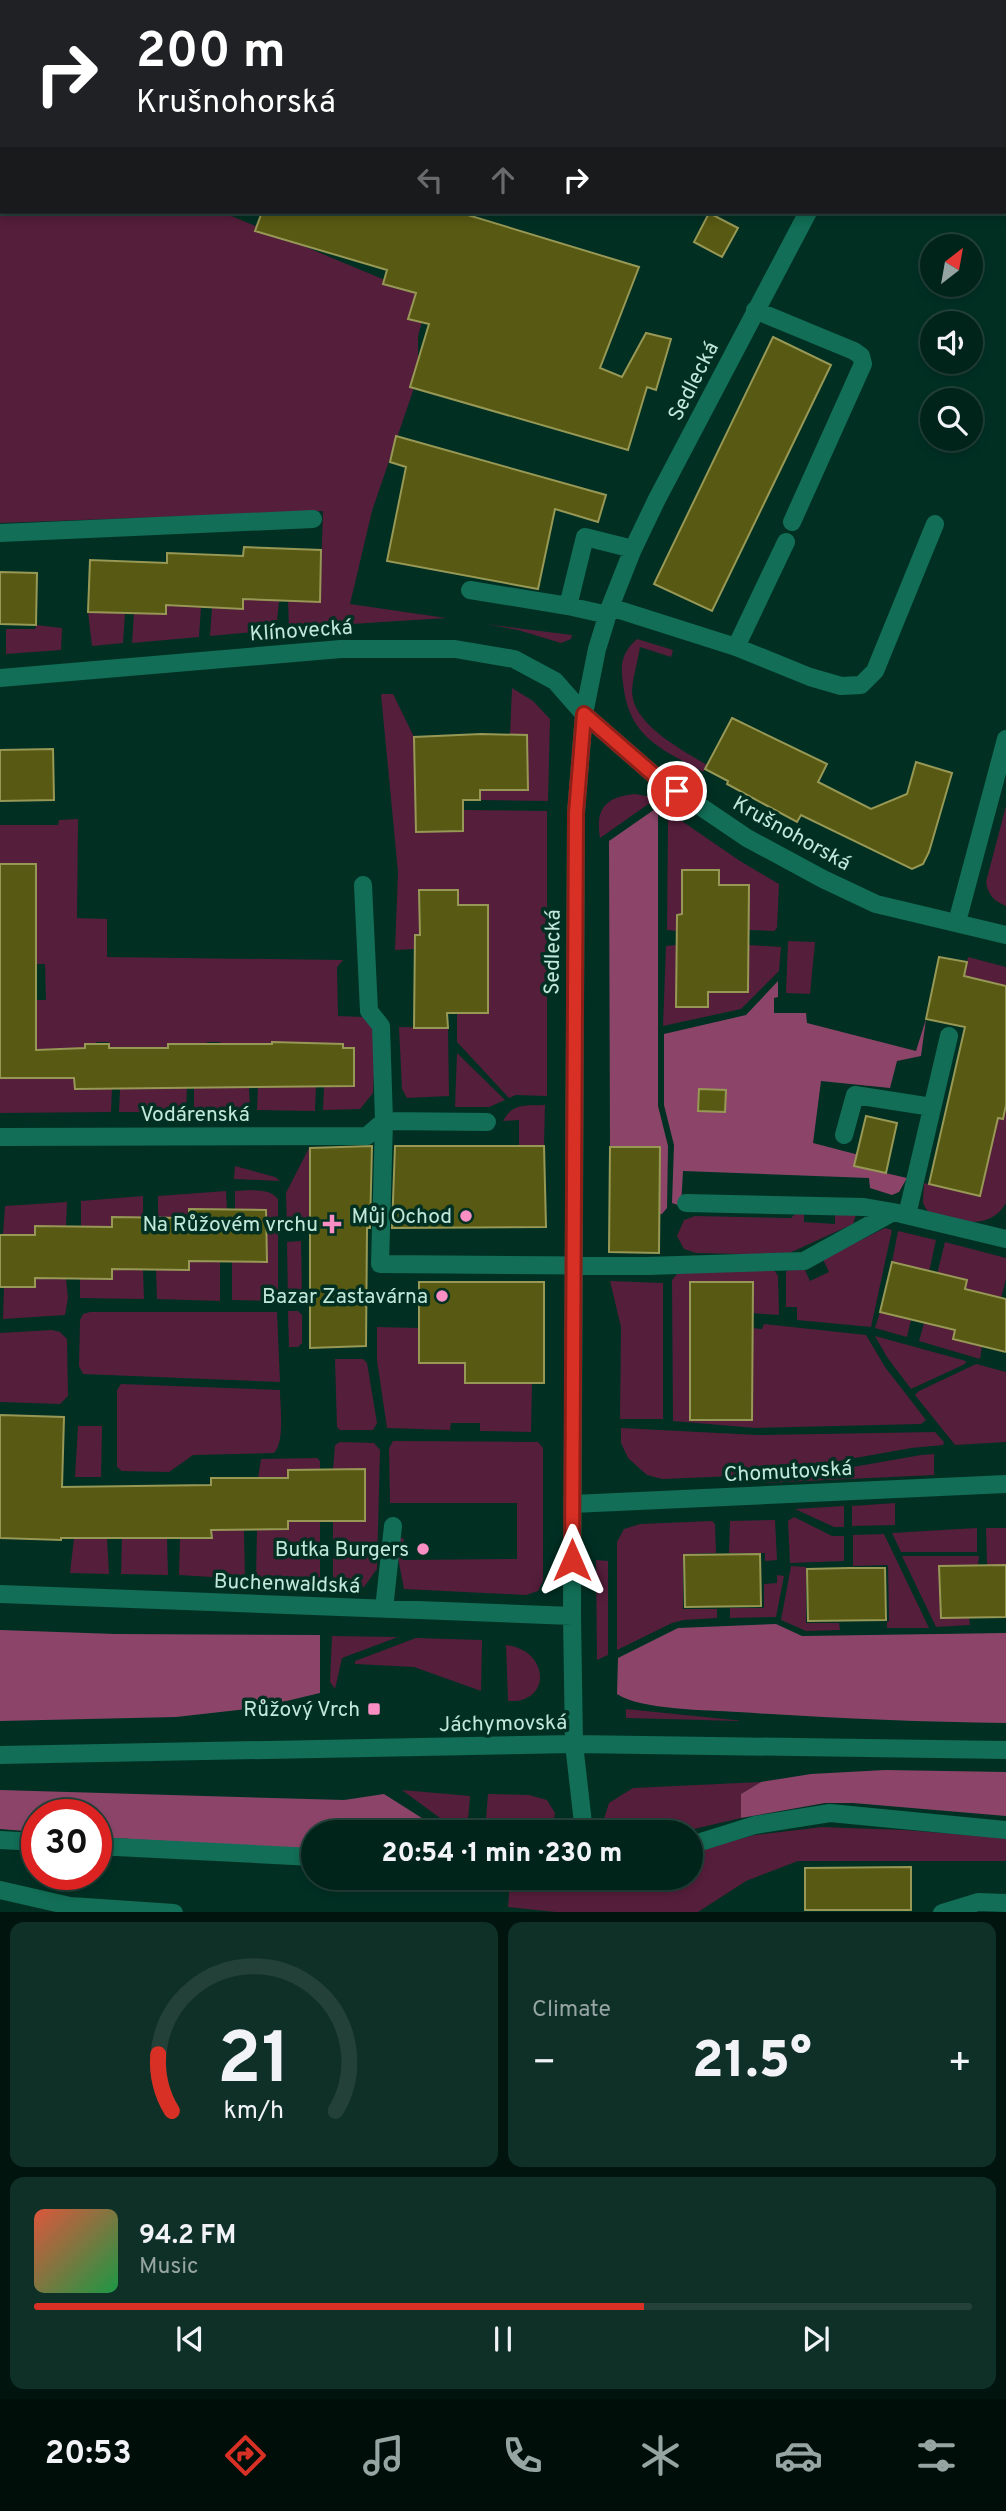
<!DOCTYPE html>
<html lang="en">
<head>
<meta charset="utf-8">
<style>
	:root { --surface:#01241a; --page:#0f3027; --text:#f1f3f6; --muted:#96a4a2; --line:#234139; --accent:#d93025 }
	body { margin:0; font-family:Overpass,sans-serif; background:var(--page); color:var(--text); height:100vh; display:flex; flex-direction:column; font-size:26px; white-space:nowrap }
	* { box-sizing:border-box; margin:0 }
	p { font-size:23px; color:var(--muted) }
	.icon { flex:none; width:38px; height:38px; fill:none; stroke:currentColor; stroke-width:2; stroke-linecap:round; stroke-linejoin:round }
	.map { position:relative; height:1912px; overflow:hidden }
	.side { display:flex; flex-direction:column; gap:10px; padding:10px; background:#01140e; flex:1 }
	.side>* { flex:none }
	.top-card { position:absolute; left:0px; top:0px; width:1006px; height:214px; box-shadow:0 4px 10px #0003,0 0 0 2px var(--line); background:#202124; color:#fff; overflow:hidden }
	.needle { width:46px; rotate:31deg }
	.tools { position:absolute; left:920px; top:234px; display:grid; gap:14px }
	.tools a { display:grid; place-items:center; width:63px; height:63px; border-radius:50%; background:var(--surface); box-shadow:0 4px 10px #0003,0 0 0 2px var(--line); font-size:35px }
	.speed { position:absolute; left:21px; top:1799px; display:flex; gap:14px; font-size:35px; font-weight:700; text-align:center }
	.speed>* { display:grid; place-content:center; width:91px; height:91px; border-radius:50%; background:var(--surface); box-shadow:0 4px 10px #0003,0 0 0 2px var(--line); line-height:1 }
	.speed .limit { border:10px solid #d22; background:#fff; color:#111 }
	.pin { position:absolute; display:grid; place-items:center; width:60px; height:60px; color:#fff; margin:-30px; border:4px solid #fff; border-radius:50%; box-shadow:0 2px 7px #0007 }
	.me { position:absolute; width:77px; margin:-38px; rotate:0deg; stroke-linejoin:round; filter:drop-shadow(0 0 5px #0008) }
	.turn { display:flex; align-items:center; gap:24px; height:147px; padding:0 21px; font-size:32px }
	.turn .icon { width:91px; height:91px; stroke-width:2.5 }
	.turn b { display:block; font-size:49px; line-height:60px }
	.lanes { display:flex; align-items:center; height:66px; padding:0 21px; background:#0003; justify-content:center; gap:35px; direction:ltr }
	.lanes .off { opacity:.35 }
	.big { font-size:52px; font-weight:800; line-height:1.1 }
	.side .tile { flex:1; display:flex; flex-direction:column; justify-content:center; gap:10px; min-width:0; padding:0 24px; border-radius:14px; background:var(--page) }
	.side .dial { align-items:center; gap:0 }
	.dial svg { height:182px; overflow:visible; fill:none; stroke:var(--line); stroke-width:7; stroke-linecap:round; text-anchor:middle }
	.dial text { fill:var(--text); stroke:none }
	.song { display:flex; align-items:center; gap:21px }
	.cover { width:84px; height:84px; border-radius:10px; background:linear-gradient(135deg,hsl(10 70% 55%),hsl(140 70% 35%)) }
	.played { height:7px; border-radius:4px; background:linear-gradient(90deg,var(--accent) 65%,var(--line) 65%) }
	.keys { display:flex; justify-content:space-around; direction:ltr }
	.heat { display:flex; justify-content:space-between; align-items:center; font-size:38px; direction:ltr }
	.side .tiles { flex:1; display:grid; gap:10px; grid-template-columns:1fr 1fr }
	.tile:last-child { grid-column:span 2 }
	.trip { position:absolute; left:301px; top:1820px; width:402px; height:70px; border-radius:35px; background:var(--surface); box-shadow:0 4px 10px #0003,0 0 0 2px var(--line); font-weight:800; line-height:70px; text-align:center }
	.tab-bar { display:flex; height:112px; justify-content:space-around; align-items:center; background:#000e0a; color:var(--muted) }
	.tab-bar .icon { width:49px; height:49px }
	.tab-bar .active { color:var(--accent) }
	.tab-bar b { font-size:32px; color:var(--text) }
	.map>svg:first-child { display:block }
	.green { fill:#551e3b }
	.forest { fill:#8c4569 }
	.building { fill:#585912; stroke:#979855; stroke-width:2 }
	.lines { fill:none; stroke-linecap:round; stroke-linejoin:round }
	.minor { stroke:#126e56; stroke-width:18 }
	.route-casing { stroke:#8d1f18; stroke-width:18 }
	.route { stroke:#d93025; stroke-width:12 }
	.poi-dot { fill:#fb8fc4; stroke:#013023; stroke-width:2.5 }
	.labels { text-anchor:middle; stroke-width:7; stroke-linejoin:round; paint-order:stroke }
	.street-label { font-size:21px; fill:#c2e8da; stroke:#013023 }
	.poi-label { font-size:21px; fill:#c2e8da; stroke:#013023; text-anchor:end }
</style>
</head>
<body>
<div class="map">
<svg width="1006" height="1913" viewBox="0 0 1006 1913">
	<rect width="100%" height="100%" fill="#013023"/>
	<!-- green -->
	<path class="green" d="M0 68 2 212H222L416 293 408 319 422 322 418 336V361L410 387 414 388 372 511 350 604 446 618 289 628 288 601 320 602 323 511 0 523Z
		M243 599 279 601 276 630 210 636 212 607Z
		M166 605 201 607 199 637 132 643 134 613H166Z
		M88 612 125 613 123 643 92 646Z
		M485 624 572 635 571 639 561 643 518 630Z
		M36 625 62 628 61 650 6 654V629H35Z
		M637 639 673 650 671 657 640 647C638 661 633 676 632 691 632 724 682 750 707 765L703 772C660 748 629 738 623 683 620 664 622 652 637 639Z
		M512 688 533 701 550 719 548 801 480 800V790L528 789 527 735H510Z
		M381 694H393L414 737 416 832 463 831V810L547 811V1096L516 1095 509 1098 457 1042V890H420V935H415L414 949 395 950 398 872Z
		M635 794 657 798 600 838C595 808 606 797 635 794Z
		M1006 806V906C994 901 988 895 986 882Z
		M673 815 740 861 779 884 777 928 774 931 749 930V885H719L718 870H683L682 914 677 915V931L667 930 668 819Z
		M78 819 77 918 107 919V957L343 960 337 967 338 1016 363 1017 376 1030 373 1093 360 1109 323 1110 324 1086 354 1085V1049L304 1048V1042H291V1048H287L286 1042H273L272 1048H242L241 1044 220 1048V1042H207L206 1048 169 1044 168 1048H109V1042H96V1048H93V1044H85V1048H74L75 1088H112L111 1112 0 1113V1078H36V1000H46L45 964H36V864H0V825H58L59 820Z
		M788 941 815 942 810 994 786 993Z
		M677 945V1007H708V992H748V945L781 947 779 971 741 1009 663 1026 666 946Z
		M968 957 1006 967V986L976 979 965 1027 954 1025Z
		M399 1027 448 1028 449 1096 407 1098 402 1089Z
		M457 1053 505 1100 489 1107H455Z
		M187 1086 186 1112H119L120 1089Z
		M249 1086 250 1110 194 1111V1087Z
		M258 1086H316L315 1111 257 1110Z
		M545 1105 544 1146H519V1120L503 1121C513 1102 527 1106 545 1105Z
		M1006 1105V1203C988 1233 956 1220 929 1214L923 1203 924 1183 980 1195 998 1118 1003 1119Z
		M310 1146V1229H287L286 1193Z
		M235 1166 275 1177 280 1181 234 1179Z
		M251 1190C262 1191 270 1190 278 1199V1301L232 1300V1261H267L266 1210 235 1209V1191Z
		M226 1191 227 1209H189V1218H158V1196Z
		M143 1196V1218L112 1227H81V1201Z
		M67 1202 66 1226 35 1235H3L5 1206Z
		M797 1212H804V1222L835 1224V1213L856 1215 853 1224 785 1255 696 1253 684 1249 677 1236 684 1220 695 1216 791 1218Z
		M885 1228 892 1230 871 1327 797 1320V1307H786V1271L804 1268 810 1281 829 1272 823 1259Z
		M898 1231 936 1240 929 1272 892 1262Z
		M301 1241 302 1298 297 1302H288L287 1242Z
		M945 1242 1006 1258V1279L1001 1298 965 1289 967 1280 937 1274Z
		M189 1261H220V1301L157 1299 156 1269Z
		M112 1269 143 1270 144 1299 80 1298V1279L112 1278Z
		M680 1270H774L778 1276 779 1315 752 1313V1328L762 1329 764 1324 866 1335 885 1367 926 1420 921 1424 756 1428 673 1421 672 1280Z
		M35 1278 66 1279 68 1298 65 1315 3 1319 4 1287H35Z
		M610 1281 663 1283V1419H620L621 1327Z
		M288 1311H298L302 1315V1343L298 1347H289Z
		M90 1312H277L280 1382 83 1374 79 1366 80 1320 83 1314Z
		M880 1312 911 1320 907 1337 875 1328Z
		M924 1323 955 1330 954 1339 982 1346 980 1359 919 1341Z
		M377 1327 419 1328V1363H465V1383H532L531 1432 480 1431V1423H451L450 1430 387 1428 377 1360Z
		M52 1330 60 1332 67 1339 68 1396 60 1404 0 1402V1333Z
		M875 1336 966 1361 965 1364 911 1389 887 1357Z
		M335 1359H363L367 1363 377 1423 373 1430H340L337 1427Z
		M976 1364 1006 1372V1442L955 1445 915 1395 919 1391Z
		M121 1384 280 1390C280 1406 285 1442 274 1453L193 1455 169 1472 122 1471 117 1467V1390Z
		M78 1426H102L101 1477H75Z
		M621 1428 757 1435 935 1432 944 1442 943 1445 911 1448 760 1475 662 1479 647 1475 628 1458 621 1443Z
		M393 1441 538 1442 543 1448V1581L538 1591 526 1595 404 1589 398 1558 399 1537 404 1539 403 1560 517 1559V1503H390L389 1448Z
		M340 1442 374 1443 380 1450 377 1569 364 1587 333 1583V1521L365 1520V1469H333L335 1445Z
		M934 1454V1475L762 1483 921 1455Z
		M317 1458 320 1461V1469L288 1470V1478H258L261 1459Z
		M895 1503V1525L852 1526V1506Z
		M844 1506V1527H834L795 1509Z
		M794 1517 832 1536H844V1561L790 1563 788 1521Z
		M775 1520 777 1560 765 1561V1553H729L730 1521Z
		M288 1521H320V1583L256 1578 257 1529H288Z
		M712 1521 715 1524 716 1553 683 1554V1609H717V1618L684 1620 672 1623 617 1650V1542L624 1529 640 1524Z
		M977 1528V1552H901L892 1533Z
		M986 1528H1006V1565H987Z
		M211 1530H244L245 1579 179 1575 180 1538 212 1537Z
		M884 1534 929 1628H887V1622L889 1621 888 1565 853 1566V1535Z
		M74 1538H107L109 1574 70 1573Z
		M122 1538H167L168 1575 121 1574Z
		M902 1556H979L978 1565 939 1566 941 1618H969L970 1625 936 1627Z
		M596 1560 608 1561V1655L597 1660Z
		M791 1566 806 1567V1623H839L840 1630 806 1631 781 1620Z
		M777 1575 784 1576 776 1617 730 1618V1608H764V1584L777 1583Z
		M332 1636 398 1637 342 1658 335 1689 330 1682Z
		M416 1638 482 1640 481 1691 414 1667 355 1664V1661Z
		M506 1645C550 1650 552 1704 508 1701Z
		M626 1709 744 1721 626 1718Z
		M761 1782 741 1794V1818L681 1832H606L595 1822H603L609 1803 633 1788Z
		M402 1790 470 1796 467 1832H459Z
		M488 1794 529 1795 547 1800 555 1813 552 1832H485Z
		M822 1827 904 1830 1006 1838V1861H798L746 1881 698 1912 565 1913 508 1907 510 1881H578L591 1878H691V1852L755 1835Z"/>
	<!-- forest -->
	<path class="forest" d="M658 807V1106L668 1146 667 1208 662 1214H659L660 1147H610L609 841Z
		M778 981V997L774 998V1013H806L807 1023 916 1051 926 1019 921 1056 897 1061 890 1088 821 1081 813 1143 859 1155 855 1166 907 1178 899 1192 892 1195 870 1188 869 1178 683 1171 681 1206 672 1203 674 1145 664 1105V1034L746 1015Z
		M776 1624 802 1636 1006 1633V1723C916 1722 828 1718 738 1712 709 1710 640 1710 617 1694L618 1658 678 1628Z
		M0 1630 115 1634 320 1635V1693L257 1708 176 1717 0 1721Z
		M885 1770 1006 1772V1816L853 1803H825L741 1818V1794L761 1782 811 1774Z
		M0 1790 344 1800 384 1794 444 1832H313V1849H302L96 1837V1815H37V1832L0 1829Z"/>
	<!-- building -->
	<path class="building" d="M262 212H458L639 267 600 368 622 377 646 333 671 339 656 390 647 387 628 450 410 387 429 324 408 319 416 293 383 284 387 270 255 231Z
		M709 213 738 228 722 257 694 242Z
		M773 337 831 365 712 611 654 584Z
		M396 436 606 495 598 522 555 509 538 589 387 561 406 467 390 462Z
		M244 547 321 550 320 602 243 599V609L166 605V614L88 612 90 560 167 563V553L243 556Z
		M0 572 37 573 36 625 0 624Z
		M732 718 827 764 818 782 871 809 907 794 916 762 952 773 929 852 923 864 912 869 801 815 797 822 727 784 728 781 705 769Z
		M481 734 527 735 528 790H480V800H463V831L416 832 414 737Z
		M53 749 54 800 0 801V750Z
		M0 864H36V1050L85 1048V1044H109V1048H168V1044H272V1042L343 1044V1048H354V1086L75 1089 74 1078H0Z
		M682 870H719V885H749L748 992H708V1007H676L677 915 682 914Z
		M419 890H458V905H488V1013H447L448 1028H414L415 935H420Z
		M939 957 967 962 964 976 1006 986V1105L1003 1119 998 1118 980 1196 929 1184 965 1027 926 1019Z
		M699 1089 726 1090 725 1112 698 1111Z
		M866 1116 897 1123 886 1173 854 1166Z
		M372 1146 370 1228H367L366 1346 310 1348V1148Z
		M395 1146H544L546 1227 392 1228Z
		M610 1147H660L659 1253 609 1252Z
		M189 1209 266 1210 267 1262 189 1261V1270L112 1269V1279L35 1278V1287H0V1235H35V1226L112 1227V1217L189 1218Z
		M892 1262 967 1280 965 1289 1006 1299V1352L953 1339 955 1330 880 1312Z
		M419 1282H544V1383H465V1363H419Z
		M690 1282H753L752 1420H690Z
		M0 1415 64 1417 62 1487 211 1485V1478H288V1470L365 1469V1521H288V1529L211 1530 212 1538H61V1540L0 1538Z
		M760 1554 761 1606 685 1607 684 1555Z
		M1006 1565V1617L941 1618 939 1566Z
		M849 1568H885L886 1620 808 1621 807 1569Z
		M911 1867V1910H805V1868Z"/>
	<g class="lines">
		<!-- minor -->
		<path class="minor" d="M140 0 144 2
			M321 2 322 0
			M920 2 921 0
			M755 310 854 351 861 356 863 364 792 522
			M0 533 313 519
			M470 590 568 606 585 537 633 549
			M568 606 608 615
			M610 607 736 647 810 677 841 686 861 685 875 671 935 524
			M736 647 786 542
			M0 678 341 649H455L514 659 555 681 584 714 654 775 747 838 823 879 876 904 1006 935
			M957 922 1006 739
			M487 1122 384 1121 380 1264 647 1266 804 1261 893 1212
			M844 1135 855 1095 932 1107
			M0 1137 367 1136 384 1121 381 1026 369 1011 363 885
			M686 1203 864 1207 893 1212 1006 1239
			M907 1215 949 1036
			M573 1504 1006 1484
			M0 1594 572 1616
			M384 1609 393 1526
			M0 1755 574 1744 1006 1750
			M584 1832 574 1744 572 1616 576 813 584 714 597 649 610 607 633 549 657 499 808 212
			M0 1840 37 1842
			M691 1845 755 1825 830 1813 1006 1830
			M96 1846 313 1857
			M0 1890 70 1906 174 1913
			M942 1913 978 1902 1006 1903"/>
	</g>
	<g class="lines">
		<defs>
			<path id="route" d="M572 1560 576 813 584 714 654 775 677 791"/>
		</defs>
		<!-- route casing -->
		<use href="#route" class="route-casing"/>
		<!-- route -->
		<use href="#route" class="route"/>
	</g>
	<!-- markers -->
	<g class="poi-dot">
		<circle cx="466" cy="1216" r="7"/>
		<path d="M328.5 1213.5h7v7h7v7h-7v7h-7v-7h-7v-7h7z"/>
		<circle cx="442" cy="1296" r="7"/>
		<circle cx="423" cy="1549" r="7"/>
		<rect x="367" y="1702" width="14" height="14" rx="3.5"/>
	</g>
	<g class="labels">
		<!-- street labels -->
		<g class="street-label">
			<text transform="translate(693 381) rotate(-63)" y="7">Sedlecká</text>
			<text transform="translate(301 630) rotate(-4)" y="7">Klínovecká</text>
			<text transform="translate(792 833) rotate(29)" y="7">Krušnohorská</text>
			<text transform="translate(552 952) rotate(-89)" y="7">Sedlecká</text>
			<text x="195" y="1121">Vodárenská</text>
			<text transform="translate(788 1471) rotate(-3)" y="7">Chomutovská</text>
			<text transform="translate(287 1583) rotate(2)" y="7">Buchenwaldská</text>
			<text transform="translate(503 1723) rotate(-1)" y="7">Jáchymovská</text>
		</g>
		<!-- poi labels -->
		<g class="poi-label">
			<text x="452" y="1223">Můj Ochod</text>
			<text x="318" y="1231">Na Růžovém vrchu</text>
			<text x="428" y="1303">Bazar Zastavárna</text>
			<text x="409" y="1556">Butka Burgers</text>
			<text x="360" y="1716">Růžový Vrch</text>
		</g>
	</g>
</svg>
<div class="tools">
<a><svg class="needle" viewBox="-14 -14 28 28"><path d="M0-13l5 13h-10z" fill="#e53935"/><path d="M0 13l5-13h-10z" fill="#96a4a2"/></svg></a>
<a><svg class="icon" aria-label="sound" viewBox="0 0 24 24"><path d="M4 9h4l5-4v14l-5-4H4zM17 9q2 3 0 6"/></svg></a>
<a><svg class="icon" aria-label="search" viewBox="0 0 24 24"><circle cx="10" cy="10" r="6"/><path d="M15 15l6 6"/></svg></a>
</div>
<div class="speed"><div class="limit">30</div></div>
<div class="pin" style="left:677px;top:791px;background:#d93025"><svg class="icon" aria-label="arrive" viewBox="0 0 24 24"><path d="M6 21V4h12l-3 4 3 4H6"/></svg></div>
<svg class="me" style="left:572px;top:1560px" viewBox="-20 -20 40 40"><path d="M0-17L14 15 0 8-14 15z" fill="#d93025" stroke="#fff" stroke-width="4"/></svg>
<div class="trip">20:54 · 1 min · 230 m</div>
<div class="top-card">
<div class="turn"><svg class="icon" aria-label="right" viewBox="0 0 24 24"><path d="M7 20v-9h11M14 6l5 5-5 5"/></svg><div><b>200 m</b>Krušnohorská</div></div>
<div class="lanes"><svg class="icon off" aria-label="left" viewBox="0 0 24 24"><path d="M17 20v-9H6M10 6l-5 5 5 5"/></svg><svg class="icon off" aria-label="ahead" viewBox="0 0 24 24"><path d="M12 20V5M6 11l6-6 6 6"/></svg><svg class="icon" aria-label="right" viewBox="0 0 24 24"><path d="M7 20v-9h11M14 6l5 5-5 5"/></svg></div>
</div>
</div>
<section class="side">
<div class="tiles">
<div class="tile dial"><svg viewBox="0 0 100 80">
<path d="M14 69A42 42 0 1 1 86 69"/>
<path d="M14 69A42 42 0 0 1 8 44" stroke="#d93025"/>
<text x="50" y="56" font-size="32" font-weight="700">21</text>
<text x="50" y="72" font-size="11">km/h</text>
</svg></div>
<div class="tile"><p>Climate</p>
<div class="heat"><a>−</a><b class="big">21.5°</b><a>+</a></div>
</div>
<div class="tile">
<div class="song"><i class="cover"></i><div><b>94.2 FM</b><p>Music</p></div></div>
<div class="played"></div>
<div class="keys"><svg class="icon" aria-label="previous" viewBox="0 0 24 24"><path d="M18 5L8 12l10 7zM5 5v14"/></svg><svg class="icon" aria-label="pause" viewBox="0 0 24 24"><path d="M8 5v14M16 5v14"/></svg><svg class="icon" aria-label="next" viewBox="0 0 24 24"><path d="M6 5l10 7-10 7zM19 5v14"/></svg></div>
</div>
</div>
</section>
<nav class="tab-bar">
<b>20:53</b>
<svg class="icon active" aria-label="directions" viewBox="0 0 24 24"><path d="M12 3l9 9-9 9-9-9zM9 14v-3h6M13 9l2 2-2 2"/></svg>
<svg class="icon" aria-label="music" viewBox="0 0 24 24"><path d="M9 18V5l10-2v13"/><circle cx="6" cy="18" r="3"/><circle cx="16" cy="16" r="3"/></svg>
<svg class="icon" aria-label="phone" viewBox="0 0 24 24"><path d="M5 4h4l2 5-3 2q2 4 5 5l2-3 5 2v4C11 20 4 13 5 4z"/></svg>
<svg class="icon" aria-label="climate" viewBox="0 0 24 24"><path d="M12 3v18M4 7l16 10M4 17L20 7"/></svg>
<svg class="icon" aria-label="car" viewBox="0 0 24 24"><path d="M5 17H2v-5l4-1 3-4h7l3 4 3 1v5h-3M9 17h6M6 11h13"/><circle cx="7" cy="17" r="2"/><circle cx="17" cy="17" r="2"/></svg>
<svg class="icon" aria-label="filters" viewBox="0 0 24 24"><path d="M4 7h16M4 17h16"/><circle cx="9" cy="7" r="2"/><circle cx="15" cy="17" r="2"/></svg>
</nav>
</body>
</html>
